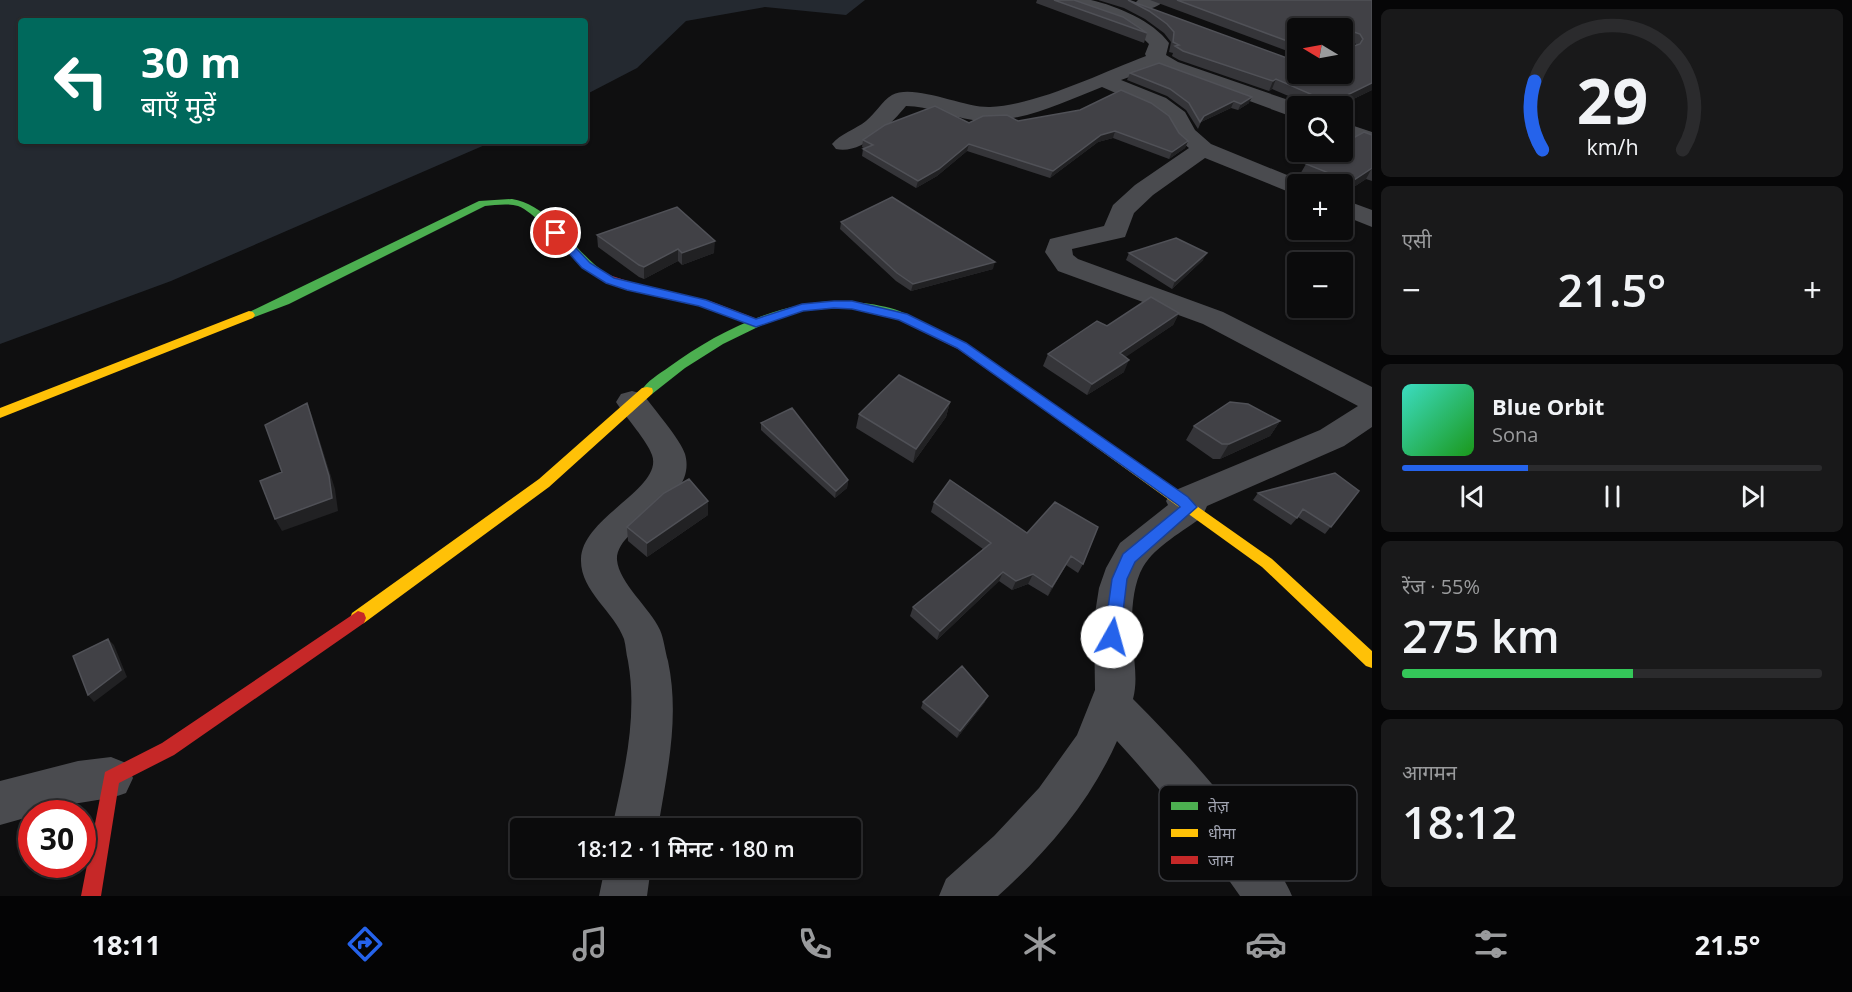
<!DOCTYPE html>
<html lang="hi">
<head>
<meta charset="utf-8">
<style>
	:root { --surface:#0b0b0c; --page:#19191a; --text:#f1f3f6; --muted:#9a9b9d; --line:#2b2b2d; --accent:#2563eb }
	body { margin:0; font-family:"Open Sans","Noto Sans Devanagari",sans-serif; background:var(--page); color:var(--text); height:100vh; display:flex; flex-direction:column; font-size:22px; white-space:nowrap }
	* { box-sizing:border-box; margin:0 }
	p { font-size:20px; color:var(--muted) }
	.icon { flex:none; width:33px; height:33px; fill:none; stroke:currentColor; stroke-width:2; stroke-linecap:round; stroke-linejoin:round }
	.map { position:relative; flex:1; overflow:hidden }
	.details { display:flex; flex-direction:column; gap:9px; padding:9px; background:#060607; width:480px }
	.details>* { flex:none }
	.hud { position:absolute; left:18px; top:18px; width:570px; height:126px; border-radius:6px; box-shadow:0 2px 4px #0004,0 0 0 2px var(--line); background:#00695c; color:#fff; overflow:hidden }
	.needle { width:39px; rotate:280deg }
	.tools { position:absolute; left:1287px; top:18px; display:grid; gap:12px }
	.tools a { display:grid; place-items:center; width:66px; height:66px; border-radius:6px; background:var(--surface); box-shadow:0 2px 4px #0004,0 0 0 2px var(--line); font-size:30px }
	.speed { position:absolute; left:18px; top:800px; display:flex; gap:12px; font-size:30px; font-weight:700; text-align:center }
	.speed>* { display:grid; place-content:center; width:78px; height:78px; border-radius:50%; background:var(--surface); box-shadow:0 2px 4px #0004,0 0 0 2px var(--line); line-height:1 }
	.speed .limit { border:9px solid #d22; background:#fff; color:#111 }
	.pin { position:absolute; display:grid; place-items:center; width:51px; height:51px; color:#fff; margin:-26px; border:3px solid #fff; border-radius:50%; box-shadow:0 2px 6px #0007 }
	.me { position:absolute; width:66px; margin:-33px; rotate:7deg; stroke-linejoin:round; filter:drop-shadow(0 0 4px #0008) }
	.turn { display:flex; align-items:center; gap:21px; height:126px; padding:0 24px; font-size:27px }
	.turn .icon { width:78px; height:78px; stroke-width:2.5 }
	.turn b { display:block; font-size:42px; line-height:51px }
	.big { font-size:45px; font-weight:600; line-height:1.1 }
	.details .card { flex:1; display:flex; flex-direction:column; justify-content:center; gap:9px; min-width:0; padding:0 21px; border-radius:9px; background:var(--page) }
	.details .dial { align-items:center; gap:0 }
	.dial svg { height:156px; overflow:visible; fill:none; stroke:var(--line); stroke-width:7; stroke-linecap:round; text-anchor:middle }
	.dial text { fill:var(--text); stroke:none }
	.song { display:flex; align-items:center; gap:18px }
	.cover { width:72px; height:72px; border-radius:9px; background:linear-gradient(135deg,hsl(170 70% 55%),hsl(120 70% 35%)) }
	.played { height:6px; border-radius:3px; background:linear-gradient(90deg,var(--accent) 30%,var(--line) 30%) }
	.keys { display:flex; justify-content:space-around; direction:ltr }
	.heat { display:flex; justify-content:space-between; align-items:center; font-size:33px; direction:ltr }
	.charge { height:9px; border-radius:4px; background:linear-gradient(90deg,#34c759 55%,var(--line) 0) }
	.trip { position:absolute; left:510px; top:818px; width:351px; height:60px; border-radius:6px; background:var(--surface); box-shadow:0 2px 4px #0004,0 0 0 2px var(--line); font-weight:600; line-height:60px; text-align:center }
	.dock { display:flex; height:96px; justify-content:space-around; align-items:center; background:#040405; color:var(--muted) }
	.dock .icon { width:42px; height:42px }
	.dock .active { color:var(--accent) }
	.dock b { font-size:27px; color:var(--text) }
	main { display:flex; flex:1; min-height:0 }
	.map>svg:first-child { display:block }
	.water { fill:#242930 }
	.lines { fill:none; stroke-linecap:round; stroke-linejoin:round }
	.street { fill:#4a4b4f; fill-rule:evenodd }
	.fast { fill:#4caf50; fill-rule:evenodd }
	.slow { fill:#ffc107; fill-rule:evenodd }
	.jam { fill:#c62828; fill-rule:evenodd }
	.wall { fill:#353539; fill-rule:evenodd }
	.shaded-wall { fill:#212123 }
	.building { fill:#414146; stroke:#505157; stroke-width:1.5; fill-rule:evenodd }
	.route { fill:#2563eb; stroke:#184099; stroke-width:1.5 }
	.key { fill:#0a0a0b; stroke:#37383d; stroke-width:1.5 }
	.key-label { font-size:16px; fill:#a1a4b1 }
</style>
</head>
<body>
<main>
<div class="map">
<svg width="1372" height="896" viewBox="0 0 1372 896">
	<rect width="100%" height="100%" fill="#0f0f10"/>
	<!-- water -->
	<path class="water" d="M0 0H865L846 15 765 7 686 21 637 68 585 95V21H21V141H494L171 281 0 344Z"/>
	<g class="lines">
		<!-- street -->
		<path class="street" d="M1063 0C1072 0 1082 0 1091 0 1117 6 1153 21 1169 43L1166 55 1178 62 1306 106H1298V117L1290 116 1157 67 1121 80 1166 98 1185 112 1195 130 1211 144 1309 184H1298V194L1289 192 1205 158 1153 195 1134 213 1125 237 1072 249 1073 255 1078 259 1223 312 1372 387V427L1344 446 1207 506 1202 517C1184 531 1155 546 1143 567 1131 588 1131 621 1133 644 1134 663 1138 680 1133 699 1177 743 1218 788 1255 838 1268 857 1283 874 1292 896H1240C1202 841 1162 790 1117 741 1090 802 1047 852 998 896H939L946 879 994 836 1039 788 1077 735 1095 690 1094 620 1099 588 1106 568 1120 543 1168 505 1166 501 1171 492 1320 430 1358 406 1203 324 1058 271 1045 252 1050 239 1104 226 1113 205 1135 185 1189 148 1178 139 1168 121 1150 108 1102 87C1061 103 1018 125 973 120 950 117 929 106 906 106 891 124 862 155 836 149L832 144C840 134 856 129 866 121 875 114 882 101 892 95 914 83 964 108 990 107 1037 105 1101 73 1146 56L1145 54 1149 44C1128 22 1093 14 1065 4Z
			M1138 0H1164C1159 8 1145 11 1135 9L1133 5Z
			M1342 122 1372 132V147L1342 137Z
			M1342 199 1372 210V227L1342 215Z
			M632 391 643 394C653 408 681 440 685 454 699 502 615 526 617 560 619 583 650 608 660 630 664 639 665 651 668 661 680 718 667 772 658 828H612C624 772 638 718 628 661 626 654 626 646 624 639 614 611 580 591 581 559 582 517 664 488 652 455 648 442 625 416 616 402L621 394Z
			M111 757 126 763 133 778 126 793C111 799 96 800 79 803 63 806 48 813 32 813V816L0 825V781L78 761Z
			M605 867H651L647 896H599Z"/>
		<!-- fast -->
		<path class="fast" d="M512 199C553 206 573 252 607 274V278C583 283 545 216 518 206 508 203 495 205 485 206L289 304 249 319 243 315 479 201Z
			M840 301C860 302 901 306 915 320L909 324 882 314 855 309 825 308 802 311 764 324 723 344 685 368 652 394H642L641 391C647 381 659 374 669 367 717 332 779 301 840 301Z"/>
		<!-- slow -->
		<path class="slow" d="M249 311 253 312 255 315 253 318 0 418V408Z
			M647 387 652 388 653 391 652 394 549 487 364 623 358 625 352 623 350 618 352 613 539 479 642 388Z
			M1066 414 1272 559 1372 651V668L1366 666 1262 567 1061 422 1059 419 1061 416Z"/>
		<!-- jam -->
		<path class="jam" d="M603 273 643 286 710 301 760 320 762 323 756 327 703 307 636 291 599 278V274Z
			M909 316 966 343 1071 416 1073 419 1071 422H1061L958 349 905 323 903 320Z
			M358 611 364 613 366 618 364 623 174 755 119 783 101 896H81L105 772 162 743Z"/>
	</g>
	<!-- wall -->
	<path class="wall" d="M1037 0H1074L1147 33 1144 43 1036 3Z
		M1098 0H1129L1298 74H1342L1298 28V55L1150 0H1372V90L1339 106H1312L1272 89 1269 91 1179 60 1172 56 1173 53 1169 52 1171 42 1164 33 1145 19 1124 8ZM1345 40 1355 43 1356 45 1345 49Z
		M1130 73 1249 103 1238 110 1231 108 1201 122 1198 129 1186 110 1167 96 1127 80Z
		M1018 121 1179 133 1188 141 1185 148 1169 159 1113 138 1098 142 1050 178 967 151 937 176 916 188 862 156 863 149H865L862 147 863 140 969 123Z
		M1372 135V181L1366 179 1343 194H1342V184H1320L1299 176 1306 164Z
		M841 222 993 269 911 291 896 281 840 229Z
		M597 235 714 253 682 265 678 261 644 279 639 277 598 247Z
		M1129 253 1203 260 1172 289 1126 260Z
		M1179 313 1173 325 1125 357 1124 372 1087 395 1043 366 1048 354 1107 326Z
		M950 402 946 417 913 463 856 428 859 414Z
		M1280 421 1270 436 1220 459H1213L1186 440 1194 426Z
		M761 423 848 480 847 488 835 498 761 430Z
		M1359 491 1325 534 1298 517 1291 525 1253 500 1258 493Z
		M934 502 1027 533 1055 502 1083 564 1078 573 1066 565 1048 596 1028 584 1012 590 999 581 937 640 910 616 913 607 983 549 931 512Z
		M708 515 647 557 628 541 627 527Z
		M923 702H985L957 738 921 708Z"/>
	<!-- shaded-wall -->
	<path class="shaded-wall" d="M1351 31 1347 40 1342 41 1345 32Z
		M1276 79 1272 89 1269 91 1273 81Z
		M1372 83V90L1339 106H1329L1331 103Z
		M1252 97 1249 103 1238 110 1241 104Z
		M1234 101 1231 108 1201 122 1198 129 1204 116Z
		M1115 131 1113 138 1098 142 1050 178 1053 171 1101 135Z
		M1188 141 1185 148 1169 159 1172 152Z
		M969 144 967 151 937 176 916 188 918 181Z
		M1372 168 1366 179 1343 194 1351 182Z
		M715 241 714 253 682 265V253Z
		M678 249V261L644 279V267Z
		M1207 253 1203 260 1172 289 1175 281Z
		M995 262 993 269 911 291 913 284Z
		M1179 313 1173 325 1114 365 1120 353Z
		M1129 360 1124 372 1087 395 1092 384Z
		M950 402 946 417 913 463 916 449Z
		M307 403 312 416 335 489 338 511 282 531 275 519Z
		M1280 421 1270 436 1220 459 1229 444Z
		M848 480 847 488 835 498 836 491Z
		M708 501V515L647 557V543Z
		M1071 556 1066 565 1048 596 1052 587Z
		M1003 572 999 581 937 640 940 631Z
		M1033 574 1028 584 1012 590 1016 581Z
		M108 639 114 645 127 677 94 702 88 695Z
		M988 696 985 702 957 738 960 731Z"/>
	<!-- building -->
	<path class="building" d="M1054 0H1074L1123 17 1147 33Z
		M1128 0 1298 62V74H1342V28H1298V45L1177 0H1372V83L1331 103 1276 79 1273 81 1183 51 1175 46 1179 45 1173 42 1174 32 1167 24 1149 11ZM1351 31 1360 34 1363 39 1360 44 1345 49V32Z
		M1159 63 1252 97 1241 104 1234 101 1204 116 1200 122 1189 103 1170 89 1130 73Z
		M1121 90 1151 103 1169 116 1179 133 1188 141 1172 152 1115 131 1101 135 1053 171 969 144 939 169 918 181 863 149 873 145 863 140 885 125 935 106 969 123 983 116 1007 115 1018 121 1080 110Z
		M1364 132 1372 135V168L1351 182 1306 164 1328 152H1342V144Z
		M892 197 995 262 913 284 897 273 841 222Z
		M677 207 715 241 682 253 678 249 644 267 639 265 597 235Z
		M1176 238 1207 253 1175 281 1129 253Z
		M1151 297 1179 313 1120 353 1129 360 1092 384 1048 354 1097 321 1107 326Z
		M899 375 950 402 916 449 859 414Z
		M1230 402 1248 404 1280 421 1229 444H1222L1194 426Z
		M307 403 329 476 332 498 275 519 260 481 282 472 265 425Z
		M792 408 848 480 836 491 761 423Z
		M1335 473 1359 491 1331 527 1303 509 1297 518 1258 493Z
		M689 479 708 501 647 543 627 527 664 493Z
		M950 480 1027 533 1055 502 1098 527 1083 564 1071 556 1052 587 1033 574 1016 581 1003 572 940 631 913 607 991 543 934 502Z
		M108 639 121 670 88 695 73 656Z
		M962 666 988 696 960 731 923 702Z"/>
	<!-- route -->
	<path class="route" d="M556 230 560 231 590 263 614 278 706 300 756 319 802 304 834 301H852L907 314 966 343 1188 497 1197 507 1135 562 1127 579 1120 637 1118 642 1112 644 1107 642 1104 637 1112 579 1123 554 1180 507 1178 505 957 348 899 320 852 309 834 308 803 311 756 327 699 306 627 290 606 283 582 268 551 233Z"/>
	<!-- legend -->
	<rect x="1159" y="785" width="198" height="96" rx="9" class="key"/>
	<rect x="1171" y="802" width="27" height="8" fill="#4caf50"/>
	<rect x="1171" y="829" width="27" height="8" fill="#ffc107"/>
	<rect x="1171" y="856" width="27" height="8" fill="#c62828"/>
	<g class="key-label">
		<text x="1208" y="812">तेज़</text>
		<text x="1208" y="839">धीमा</text>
		<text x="1208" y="866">जाम</text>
	</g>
</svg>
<div class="tools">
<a><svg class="needle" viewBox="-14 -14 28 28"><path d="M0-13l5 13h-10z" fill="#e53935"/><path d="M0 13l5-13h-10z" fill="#9a9b9d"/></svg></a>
<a><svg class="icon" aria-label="search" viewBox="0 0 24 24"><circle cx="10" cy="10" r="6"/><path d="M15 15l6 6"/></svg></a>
<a>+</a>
<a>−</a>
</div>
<div class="speed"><div class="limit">30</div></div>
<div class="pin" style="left:556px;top:233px;background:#d93025"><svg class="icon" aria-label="arrive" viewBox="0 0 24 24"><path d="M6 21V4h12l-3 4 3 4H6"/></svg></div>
<svg class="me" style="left:1112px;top:637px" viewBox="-20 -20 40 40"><circle r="19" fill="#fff"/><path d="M0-13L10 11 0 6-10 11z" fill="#2563eb"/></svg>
<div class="trip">18:12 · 1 मिनट · 180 m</div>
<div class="hud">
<div class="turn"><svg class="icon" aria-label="left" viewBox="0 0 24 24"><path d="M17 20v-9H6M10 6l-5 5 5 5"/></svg><div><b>30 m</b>बाएँ मुड़ें</div></div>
</div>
</div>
<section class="details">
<div class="card dial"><svg viewBox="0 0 100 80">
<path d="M14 69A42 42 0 1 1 86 69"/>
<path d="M14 69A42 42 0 0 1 10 34" stroke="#2563eb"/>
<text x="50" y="56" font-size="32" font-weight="700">29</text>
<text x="50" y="72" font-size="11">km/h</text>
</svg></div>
<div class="card"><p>एसी</p>
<div class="heat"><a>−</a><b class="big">21.5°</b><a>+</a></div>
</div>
<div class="card">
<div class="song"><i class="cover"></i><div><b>Blue Orbit</b><p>Sona</p></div></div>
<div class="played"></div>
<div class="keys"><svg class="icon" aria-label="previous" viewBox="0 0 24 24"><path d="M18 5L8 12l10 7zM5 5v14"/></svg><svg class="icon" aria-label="pause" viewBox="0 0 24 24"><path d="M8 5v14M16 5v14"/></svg><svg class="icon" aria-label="next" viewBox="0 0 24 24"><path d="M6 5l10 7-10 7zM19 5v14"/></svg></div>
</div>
<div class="card"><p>रेंज · 55%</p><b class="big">275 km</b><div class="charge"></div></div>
<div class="card"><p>आगमन</p><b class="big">18:12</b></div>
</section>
</main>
<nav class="dock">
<b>18:11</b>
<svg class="icon active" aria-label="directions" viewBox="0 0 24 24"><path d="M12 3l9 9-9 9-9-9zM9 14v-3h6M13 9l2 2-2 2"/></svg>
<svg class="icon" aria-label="music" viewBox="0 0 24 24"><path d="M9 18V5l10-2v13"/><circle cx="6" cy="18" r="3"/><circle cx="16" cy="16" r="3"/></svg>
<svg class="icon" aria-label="phone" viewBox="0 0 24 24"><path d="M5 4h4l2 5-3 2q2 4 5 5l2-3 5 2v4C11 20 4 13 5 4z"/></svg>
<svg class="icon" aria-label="climate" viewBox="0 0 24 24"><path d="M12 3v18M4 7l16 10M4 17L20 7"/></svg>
<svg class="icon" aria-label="car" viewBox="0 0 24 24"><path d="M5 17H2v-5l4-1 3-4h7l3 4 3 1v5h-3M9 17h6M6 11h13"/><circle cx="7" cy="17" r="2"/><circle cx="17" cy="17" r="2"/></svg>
<svg class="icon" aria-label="filters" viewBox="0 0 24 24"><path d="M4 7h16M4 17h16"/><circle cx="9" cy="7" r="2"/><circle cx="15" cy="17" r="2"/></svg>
<b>21.5°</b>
</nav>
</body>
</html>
